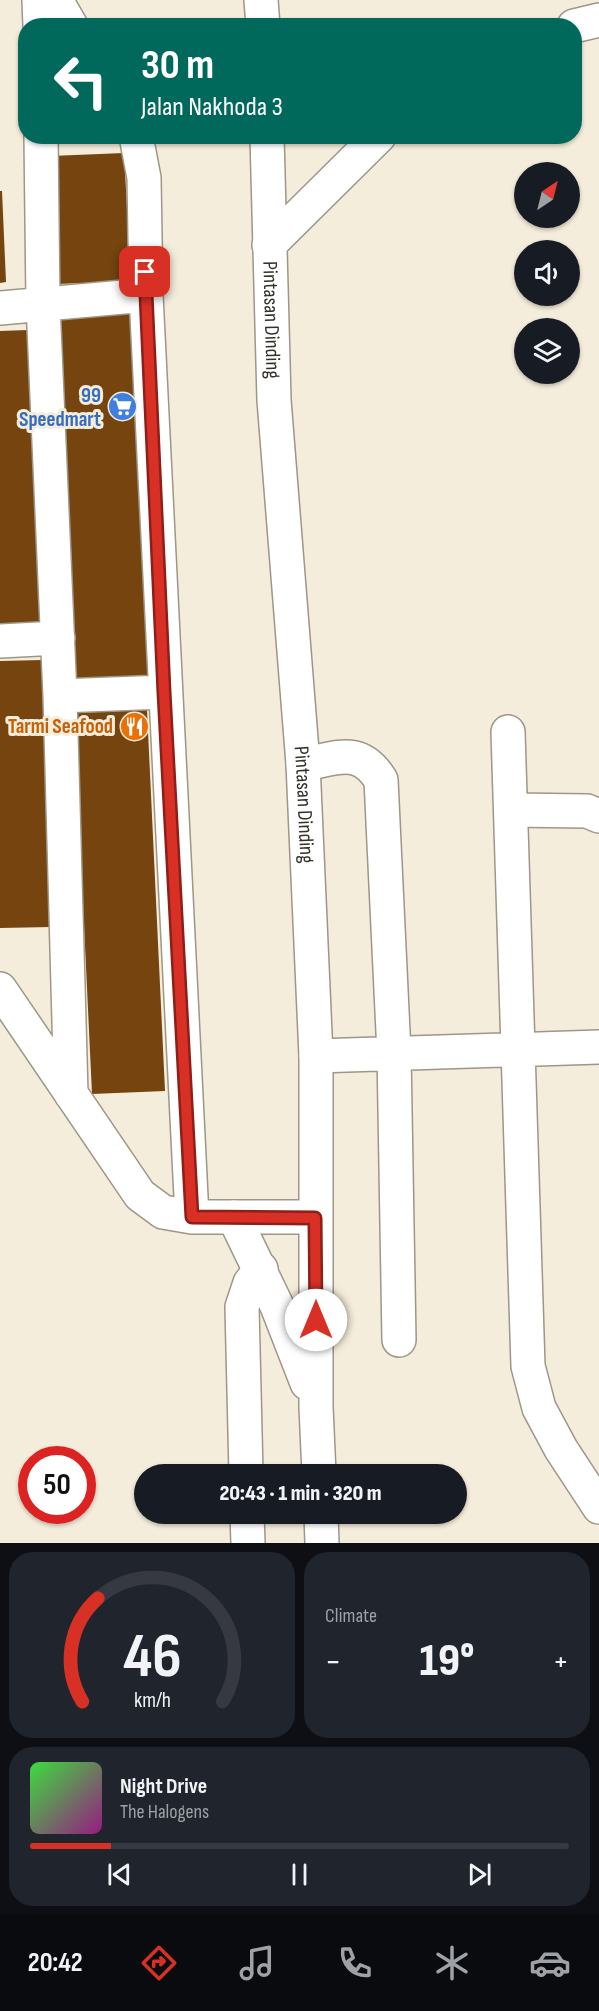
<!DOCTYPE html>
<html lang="en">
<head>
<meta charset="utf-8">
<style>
	:root { --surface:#171b24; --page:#20242c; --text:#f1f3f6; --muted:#9ea1a6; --line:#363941; --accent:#d93025 }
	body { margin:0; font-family:"Sofia Sans Condensed",sans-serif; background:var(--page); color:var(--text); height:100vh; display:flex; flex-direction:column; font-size:22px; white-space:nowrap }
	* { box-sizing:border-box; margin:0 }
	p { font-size:20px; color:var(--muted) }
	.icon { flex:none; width:33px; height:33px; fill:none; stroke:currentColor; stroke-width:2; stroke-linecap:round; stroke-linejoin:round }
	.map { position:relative; height:1543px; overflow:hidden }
	.sheet { display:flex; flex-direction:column; gap:9px; padding:9px; background:#0d0f14; flex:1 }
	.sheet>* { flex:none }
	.banner { position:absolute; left:18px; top:18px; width:564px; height:126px; border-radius:24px; box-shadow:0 2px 4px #0004; background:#00695c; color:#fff; overflow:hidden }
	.needle { width:39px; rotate:35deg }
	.tools { position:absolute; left:514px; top:162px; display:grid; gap:12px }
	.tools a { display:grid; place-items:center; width:66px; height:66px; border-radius:50%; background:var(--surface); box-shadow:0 2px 4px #0004; font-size:30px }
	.speed { position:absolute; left:18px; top:1446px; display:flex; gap:12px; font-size:30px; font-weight:700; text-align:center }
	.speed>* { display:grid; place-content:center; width:78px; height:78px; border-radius:50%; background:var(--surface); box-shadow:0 2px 4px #0004; line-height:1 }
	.speed .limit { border:9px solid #d22; background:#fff; color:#111 }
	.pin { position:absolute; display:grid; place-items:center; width:51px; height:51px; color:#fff; margin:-26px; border-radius:12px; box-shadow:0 3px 9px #0006 }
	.me { position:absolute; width:66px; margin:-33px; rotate:0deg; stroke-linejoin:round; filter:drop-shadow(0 0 4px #0008) }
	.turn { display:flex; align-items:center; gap:21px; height:126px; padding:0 24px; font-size:27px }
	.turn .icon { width:78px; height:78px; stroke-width:2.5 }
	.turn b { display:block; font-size:42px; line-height:51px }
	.big { font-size:45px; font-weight:800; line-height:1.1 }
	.sheet .card { flex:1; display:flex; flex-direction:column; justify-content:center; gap:9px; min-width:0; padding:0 21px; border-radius:24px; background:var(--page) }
	.sheet .dial { align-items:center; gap:0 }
	.dial svg { height:156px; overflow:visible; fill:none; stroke:var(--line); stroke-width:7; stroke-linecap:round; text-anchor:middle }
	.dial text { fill:var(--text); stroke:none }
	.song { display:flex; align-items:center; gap:18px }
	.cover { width:72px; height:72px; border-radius:9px; background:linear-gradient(135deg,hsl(120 70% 55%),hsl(310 70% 35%)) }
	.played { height:6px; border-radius:3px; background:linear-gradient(90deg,var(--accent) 15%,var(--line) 15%) }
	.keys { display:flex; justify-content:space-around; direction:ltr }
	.heat { display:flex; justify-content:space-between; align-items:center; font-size:33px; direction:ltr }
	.sheet .tiles { flex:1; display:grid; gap:9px; grid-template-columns:1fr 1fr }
	.card:last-child { grid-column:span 2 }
	.trip { position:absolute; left:134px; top:1464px; width:333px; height:60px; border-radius:30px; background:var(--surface); box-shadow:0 2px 4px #0004; font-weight:800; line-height:60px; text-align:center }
	.tab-bar { display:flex; height:96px; justify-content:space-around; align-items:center; background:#090b0e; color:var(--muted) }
	.tab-bar .icon { width:42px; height:42px }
	.tab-bar .current { color:var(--accent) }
	.tab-bar b { font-size:27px; color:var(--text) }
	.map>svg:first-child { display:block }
	.building { fill:#75440f }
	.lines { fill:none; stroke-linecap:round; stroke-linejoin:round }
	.minor-casing { stroke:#9e9686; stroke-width:36 }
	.major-casing { stroke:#9e9686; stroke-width:36 }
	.minor { stroke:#fff; stroke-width:33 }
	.major { stroke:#fff; stroke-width:33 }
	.route-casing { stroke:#8d1f18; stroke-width:15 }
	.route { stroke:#d93025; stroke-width:10 }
	.labels { text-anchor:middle; stroke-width:6; stroke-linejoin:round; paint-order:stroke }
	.street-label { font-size:21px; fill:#34312a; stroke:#f5eddb }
	.shop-label { font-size:21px; font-weight:bold; fill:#366cbe; stroke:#f5eddb; text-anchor:end }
	.food-label { font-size:21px; font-weight:bold; fill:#c56008; stroke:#f5eddb; text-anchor:end }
</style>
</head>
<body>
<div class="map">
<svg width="599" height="1543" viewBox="0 0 599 1543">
	<rect width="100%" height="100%" fill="#f5eddb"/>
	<!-- building -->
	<path class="building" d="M124 153 131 281 58 284 51 156Z
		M0 191H2L6 282 0 283Z
		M130 311 151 684 77 688 55 314Z
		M28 330 42 635 0 637V331Z
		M43 660 51 927 0 928V661Z
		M147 710 165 1091 92 1094 74 713Z"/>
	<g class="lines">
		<defs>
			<path id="minor" d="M39 0 40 26
				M56 0 71 26
				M574 26 599 20
				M41 136 43 304 60 696 71 1094
				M136 136 144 178 146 295 192 1217
				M269 245 379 136
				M0 308 146 295
				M0 641 58 638
				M60 696 164 692
				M508 732 528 1366 539 1408 561 1449 599 1507
				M303 764C337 759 359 745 381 780L394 1053 399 1340
				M511 810 587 811 599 816
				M0 989 140 1195 163 1212 192 1217H315
				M316 1056 599 1047
				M246 1474 242 1307 250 1283 261 1269
				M247 1514 248 1543"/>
			<g id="major">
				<path d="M261 0 263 26"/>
				<path id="s1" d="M267 136 274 400 303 764 316 1056V1407L319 1474"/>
				<path d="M234 1217 277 1306 307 1383"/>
				<path d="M321 1514 322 1543"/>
			</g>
		</defs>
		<!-- minor casing -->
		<use href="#minor" class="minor-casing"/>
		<!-- major casing -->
		<use href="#major" class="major-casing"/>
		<!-- minor -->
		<use href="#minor" class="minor"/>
		<!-- major -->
		<use href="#major" class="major"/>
	</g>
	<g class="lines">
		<defs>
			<path id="route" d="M145 272 164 692 192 1217 315 1218 316 1320"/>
		</defs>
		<!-- route casing -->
		<use href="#route" class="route-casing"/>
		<!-- route -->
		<use href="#route" class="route"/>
	</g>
	<!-- icons -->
	<defs>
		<symbol id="supermarket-disc" viewBox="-11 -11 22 22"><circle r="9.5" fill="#3f7fe0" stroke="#f5eddb"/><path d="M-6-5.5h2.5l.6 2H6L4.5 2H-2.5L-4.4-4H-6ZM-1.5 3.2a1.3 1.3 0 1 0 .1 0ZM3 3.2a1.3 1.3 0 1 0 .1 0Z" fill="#fff"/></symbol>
		<symbol id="restaurant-disc" viewBox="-11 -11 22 22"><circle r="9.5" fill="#e8710a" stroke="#f5eddb"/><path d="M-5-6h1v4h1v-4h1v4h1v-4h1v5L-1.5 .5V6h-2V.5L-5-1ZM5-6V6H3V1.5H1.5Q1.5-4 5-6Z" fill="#fff"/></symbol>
	</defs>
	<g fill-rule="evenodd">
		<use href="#supermarket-disc" x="106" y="390" width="33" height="33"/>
		<use href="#restaurant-disc" x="118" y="710" width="33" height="33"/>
	</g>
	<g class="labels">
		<!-- street labels -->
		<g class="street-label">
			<text dy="7" stroke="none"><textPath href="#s1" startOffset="184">Pintasan Dinding</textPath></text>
			<text dy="7" stroke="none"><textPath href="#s1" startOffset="670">Pintasan Dinding</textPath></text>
		</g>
		<!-- shop labels -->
		<g class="shop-label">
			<text x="101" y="402">99<tspan x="101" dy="24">Speedmart</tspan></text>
		</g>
		<!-- food labels -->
		<g class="food-label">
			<text x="113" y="733">Tarmi Seafood</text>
		</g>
	</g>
</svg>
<div class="tools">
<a><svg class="needle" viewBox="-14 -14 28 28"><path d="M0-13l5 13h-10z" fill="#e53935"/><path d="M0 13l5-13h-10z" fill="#9ea1a6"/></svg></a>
<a><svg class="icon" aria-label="sound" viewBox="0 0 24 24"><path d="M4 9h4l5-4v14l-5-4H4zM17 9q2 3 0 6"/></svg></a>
<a><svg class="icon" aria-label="layers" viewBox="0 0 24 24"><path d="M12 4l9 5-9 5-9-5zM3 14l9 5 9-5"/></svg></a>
</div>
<div class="speed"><div class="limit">50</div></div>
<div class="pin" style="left:145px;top:272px;background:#d93025"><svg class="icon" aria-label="arrive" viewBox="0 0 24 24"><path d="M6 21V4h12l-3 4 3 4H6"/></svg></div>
<svg class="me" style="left:316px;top:1320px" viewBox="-20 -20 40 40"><circle r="19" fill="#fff"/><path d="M0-13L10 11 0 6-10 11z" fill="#d93025"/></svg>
<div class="trip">20:43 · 1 min · 320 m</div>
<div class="banner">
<div class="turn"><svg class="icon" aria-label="left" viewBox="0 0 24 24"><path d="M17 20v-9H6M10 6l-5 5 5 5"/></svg><div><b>30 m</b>Jalan Nakhoda 3</div></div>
</div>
</div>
<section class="sheet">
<div class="tiles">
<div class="card dial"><svg viewBox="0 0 100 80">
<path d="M14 69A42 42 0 1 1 86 69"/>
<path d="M14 69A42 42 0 0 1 22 16" stroke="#d93025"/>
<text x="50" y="56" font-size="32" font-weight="700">46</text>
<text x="50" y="72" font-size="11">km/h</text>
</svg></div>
<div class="card"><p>Climate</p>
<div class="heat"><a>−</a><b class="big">19°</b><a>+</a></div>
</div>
<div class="card">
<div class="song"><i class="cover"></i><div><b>Night Drive</b><p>The Halogens</p></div></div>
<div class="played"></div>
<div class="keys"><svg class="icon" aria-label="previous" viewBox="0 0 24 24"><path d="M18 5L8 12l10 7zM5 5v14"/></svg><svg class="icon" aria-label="pause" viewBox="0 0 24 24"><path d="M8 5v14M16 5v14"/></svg><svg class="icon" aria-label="next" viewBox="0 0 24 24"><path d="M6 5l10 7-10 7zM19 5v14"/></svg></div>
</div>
</div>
</section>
<nav class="tab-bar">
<b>20:42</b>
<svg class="icon current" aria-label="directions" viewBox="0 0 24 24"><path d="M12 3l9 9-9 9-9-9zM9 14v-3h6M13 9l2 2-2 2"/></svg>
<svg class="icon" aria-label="music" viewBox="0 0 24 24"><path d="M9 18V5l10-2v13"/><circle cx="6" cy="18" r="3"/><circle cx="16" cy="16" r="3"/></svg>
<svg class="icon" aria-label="phone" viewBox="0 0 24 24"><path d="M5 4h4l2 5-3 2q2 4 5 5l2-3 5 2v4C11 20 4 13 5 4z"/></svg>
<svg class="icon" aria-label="climate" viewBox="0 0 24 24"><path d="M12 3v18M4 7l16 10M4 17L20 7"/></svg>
<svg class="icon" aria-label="car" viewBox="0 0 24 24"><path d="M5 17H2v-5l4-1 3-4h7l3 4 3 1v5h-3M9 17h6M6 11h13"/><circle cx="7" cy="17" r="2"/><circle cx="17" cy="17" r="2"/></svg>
</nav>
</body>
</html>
